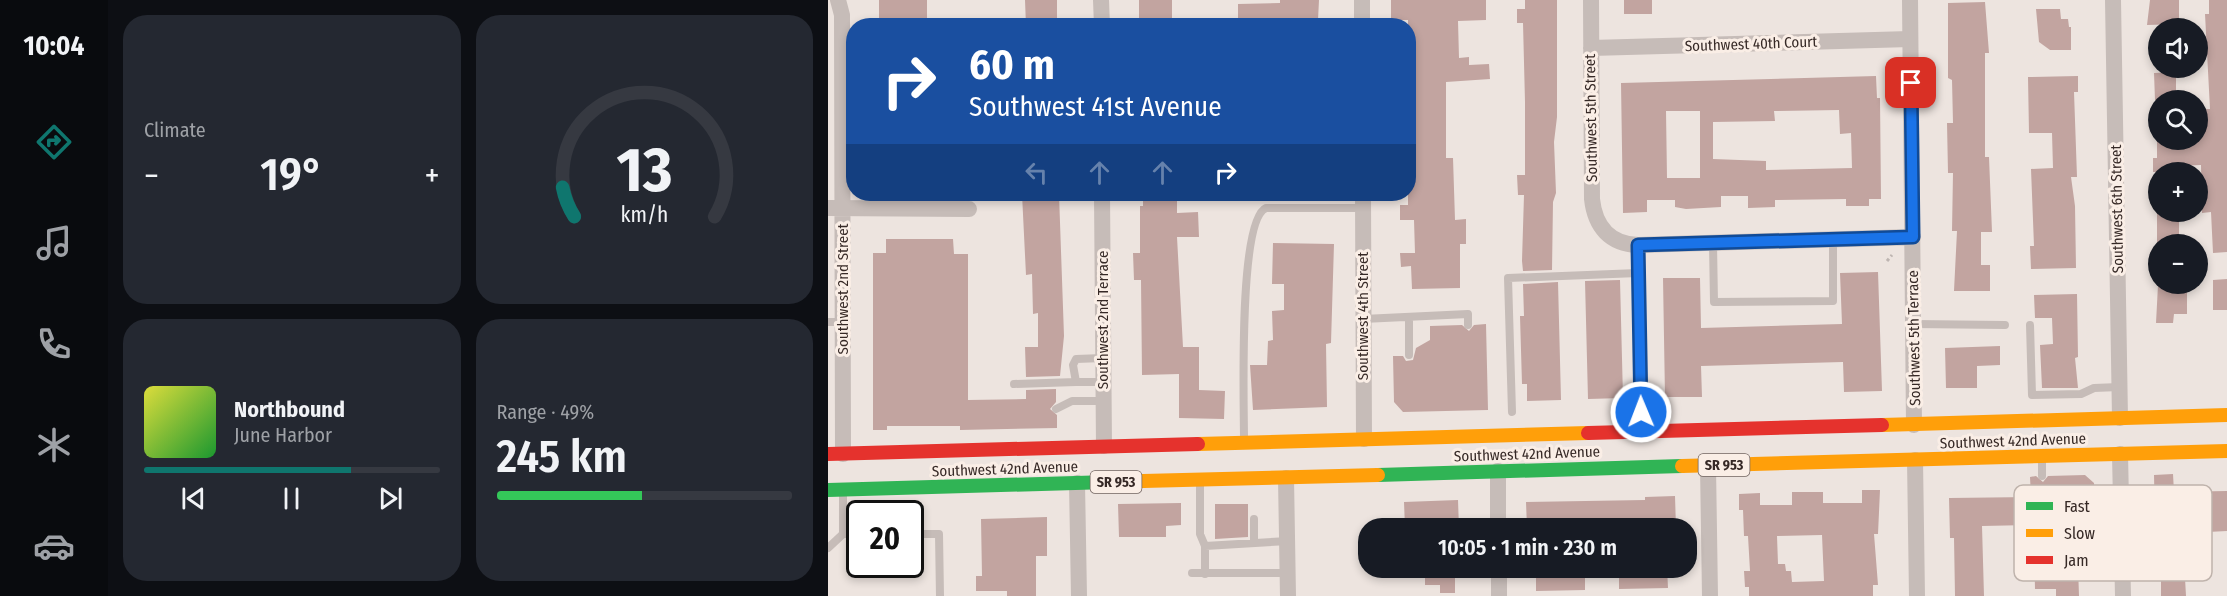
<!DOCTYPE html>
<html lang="en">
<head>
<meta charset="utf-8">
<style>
	:root { --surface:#171b24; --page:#242831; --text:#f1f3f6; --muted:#9ea1a6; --line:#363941; --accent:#0f766e }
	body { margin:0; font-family:"Fira Sans Condensed",sans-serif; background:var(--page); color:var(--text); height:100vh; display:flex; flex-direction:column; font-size:22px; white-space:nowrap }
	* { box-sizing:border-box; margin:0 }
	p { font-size:20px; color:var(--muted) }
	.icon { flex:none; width:33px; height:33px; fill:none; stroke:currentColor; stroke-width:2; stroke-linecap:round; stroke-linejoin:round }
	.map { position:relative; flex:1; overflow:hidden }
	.panel { display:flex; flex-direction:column; gap:15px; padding:15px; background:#0d0f14; width:720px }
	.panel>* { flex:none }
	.banner { position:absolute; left:18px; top:18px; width:570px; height:183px; border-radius:24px; box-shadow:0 3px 9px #0003; background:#1a4fa0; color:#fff; overflow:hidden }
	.fabs { position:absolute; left:1320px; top:18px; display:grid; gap:12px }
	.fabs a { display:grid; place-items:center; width:60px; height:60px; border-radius:50%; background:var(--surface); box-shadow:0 3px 9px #0003; font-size:30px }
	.speed { position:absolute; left:18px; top:500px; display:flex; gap:12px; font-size:30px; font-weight:700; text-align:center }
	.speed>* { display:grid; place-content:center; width:78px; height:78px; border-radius:50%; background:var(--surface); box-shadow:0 3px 9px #0003; line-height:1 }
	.speed .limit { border:3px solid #111; border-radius:9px; background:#fff; color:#111 }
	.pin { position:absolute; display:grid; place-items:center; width:51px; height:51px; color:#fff; margin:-26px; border-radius:12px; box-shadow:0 3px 9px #0006 }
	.me { position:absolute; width:66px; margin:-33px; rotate:359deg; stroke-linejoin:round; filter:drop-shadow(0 0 4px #0008) }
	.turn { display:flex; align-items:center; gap:21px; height:126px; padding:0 24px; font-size:27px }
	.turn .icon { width:78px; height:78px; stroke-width:2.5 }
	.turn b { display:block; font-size:42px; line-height:51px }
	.lanes { display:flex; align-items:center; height:57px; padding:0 24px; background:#0003; justify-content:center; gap:30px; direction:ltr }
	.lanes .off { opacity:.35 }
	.big { font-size:45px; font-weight:600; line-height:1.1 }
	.panel .widget { flex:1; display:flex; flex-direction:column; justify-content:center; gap:9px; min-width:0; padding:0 21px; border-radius:24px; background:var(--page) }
	.panel .dial { align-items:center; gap:0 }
	.dial svg { height:156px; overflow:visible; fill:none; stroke:var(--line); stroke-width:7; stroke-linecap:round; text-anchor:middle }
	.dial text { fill:var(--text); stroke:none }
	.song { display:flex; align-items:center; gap:18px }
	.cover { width:72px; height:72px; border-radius:9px; background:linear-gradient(135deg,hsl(60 70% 55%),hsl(130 70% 35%)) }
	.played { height:6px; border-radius:3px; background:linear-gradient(90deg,var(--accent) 70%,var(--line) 70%) }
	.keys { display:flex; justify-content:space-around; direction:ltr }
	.heat { display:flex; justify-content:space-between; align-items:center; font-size:33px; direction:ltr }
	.charge { height:9px; border-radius:4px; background:linear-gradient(90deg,#34c759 49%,var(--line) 0) }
	.panel .tiles { flex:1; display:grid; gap:15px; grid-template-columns:repeat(2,1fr) }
	.trip { position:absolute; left:530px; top:518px; width:339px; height:60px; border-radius:24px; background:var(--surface); box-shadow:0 3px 9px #0003; font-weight:600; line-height:60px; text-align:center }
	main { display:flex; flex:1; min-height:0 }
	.tab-bar { display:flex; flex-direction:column; width:108px; justify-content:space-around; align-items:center; background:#090b0e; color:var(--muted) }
	.tab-bar .icon { width:42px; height:42px }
	.tab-bar .active { color:var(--accent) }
	.tab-bar b { font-size:27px; color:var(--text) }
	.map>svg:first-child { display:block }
	.building { fill:#c2a4a0; fill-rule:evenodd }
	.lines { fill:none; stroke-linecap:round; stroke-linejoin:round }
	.path { stroke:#beb5b1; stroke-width:3; stroke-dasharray:3 3; stroke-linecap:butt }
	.lane { stroke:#c6bcb8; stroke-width:8 }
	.street { stroke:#c6bcb8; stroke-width:16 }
	.fast { stroke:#30b455; stroke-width:14 }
	.slow { stroke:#ff9f0a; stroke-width:14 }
	.jam { stroke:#e5322d; stroke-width:14 }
	.route-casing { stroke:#114b97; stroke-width:15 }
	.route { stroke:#1a73e8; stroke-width:10 }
	.labels { text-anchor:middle; stroke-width:6; stroke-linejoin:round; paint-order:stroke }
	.shield { fill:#faeee6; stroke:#716460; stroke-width:1.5 }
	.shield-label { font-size:14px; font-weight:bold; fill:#362926 }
	.street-label { font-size:15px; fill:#362926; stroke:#faeee6 }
	.key { fill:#faeee6; stroke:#bfb3ac; stroke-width:1.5 }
	.key-label { font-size:16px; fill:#362926 }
</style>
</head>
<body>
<main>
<nav class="tab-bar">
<b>10:04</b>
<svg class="icon active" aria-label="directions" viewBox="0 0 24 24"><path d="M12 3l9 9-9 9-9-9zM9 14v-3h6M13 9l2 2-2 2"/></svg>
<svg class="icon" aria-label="music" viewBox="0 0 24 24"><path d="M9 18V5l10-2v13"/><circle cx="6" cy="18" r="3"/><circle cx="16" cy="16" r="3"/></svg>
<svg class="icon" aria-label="phone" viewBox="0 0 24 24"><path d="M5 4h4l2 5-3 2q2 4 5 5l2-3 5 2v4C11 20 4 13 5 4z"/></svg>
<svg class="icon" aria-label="climate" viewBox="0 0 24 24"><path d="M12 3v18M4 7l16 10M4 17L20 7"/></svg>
<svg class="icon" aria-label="car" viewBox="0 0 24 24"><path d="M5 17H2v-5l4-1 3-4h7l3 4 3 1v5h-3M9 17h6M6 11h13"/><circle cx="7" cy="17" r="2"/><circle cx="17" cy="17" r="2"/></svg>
</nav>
<section class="panel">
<div class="tiles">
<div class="widget"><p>Climate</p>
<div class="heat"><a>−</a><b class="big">19°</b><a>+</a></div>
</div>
<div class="widget dial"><svg viewBox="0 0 100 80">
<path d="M14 69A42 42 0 1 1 86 69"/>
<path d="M14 69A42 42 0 0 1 8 54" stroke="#0f766e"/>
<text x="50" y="56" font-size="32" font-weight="700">13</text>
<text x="50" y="72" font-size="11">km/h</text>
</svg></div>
<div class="widget">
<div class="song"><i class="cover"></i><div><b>Northbound</b><p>June Harbor</p></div></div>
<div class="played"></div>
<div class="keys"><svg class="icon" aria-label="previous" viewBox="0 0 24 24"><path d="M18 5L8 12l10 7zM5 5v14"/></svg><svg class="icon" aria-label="pause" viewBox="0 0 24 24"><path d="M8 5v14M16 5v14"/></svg><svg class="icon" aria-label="next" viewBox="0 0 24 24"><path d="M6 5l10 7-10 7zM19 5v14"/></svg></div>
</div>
<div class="widget"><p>Range · 49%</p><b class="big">245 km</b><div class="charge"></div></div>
</div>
</section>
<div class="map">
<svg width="1399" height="596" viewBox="0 0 1399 596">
	<rect width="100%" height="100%" fill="#ede4df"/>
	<!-- building -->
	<path class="building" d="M51 0H99V26H51Z
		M197 0H229V26H198Z
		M311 0H344V26H311Z
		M452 0H491L490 20H430V26H410V4L452 3Z
		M563 0H658V20L630 21 631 58 641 57V65L661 64 662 79 618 82V158H625L627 220 638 219V244H632V288L584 289 583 266 573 267 572 253H587L586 220H572V205H580V153H586V113H580V20H563Z
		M697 0H729V117L726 142 728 193 725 202 724 270 695 271 694 261 696 195H690L689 175H697V102L695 23H689V9H697Z
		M796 0H824V14H796Z
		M1322 0H1351V24L1319 25Z
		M1381 0H1399V252L1385 253 1383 212 1374 213 1373 165 1347 166V172H1325V158H1329V140L1373 138V109H1382L1377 14H1381Z
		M1157 2 1161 53H1157V157H1161L1164 232H1153V265H1162V291H1126L1129 231H1124L1125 173H1120L1119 123H1125L1124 80 1120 78V3Z
		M1208 9H1232L1233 19H1240L1241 27H1243V50H1222L1211 42Z
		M1348 72V100H1327L1326 73Z
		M1048 76 1049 98H1052L1053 199H1041V206H1018V199L947 200V207L920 208V196H893V207L858 209 847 207V200H819V212L795 213 793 83ZM1011 110 1012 134 1023 133 1024 168 938 170V161L885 159V122L947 121 946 111ZM838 111H872V178H839Z
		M1250 76V92H1246L1249 177H1243L1247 206 1248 268 1203 269 1202 246H1206L1203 169 1225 168 1224 133H1201L1200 77Z
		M194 194H231L236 336 232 376 198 377 197 347H210V313L205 314 204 274 198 275Z
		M315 194H349V213L370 212 371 237H349L355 347H371V390L397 391 396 419 351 418V374L314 375 313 280H306L305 253H312V206H315Z
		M1329 212H1351V244H1329Z
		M58 239H125L126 254H140V400L198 399V390L228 389V402L222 409 229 415V428L132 430V426H59V430H45V253H58Z
		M445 243 506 244 503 343 498 344 499 407 425 410 422 365H439L440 341 445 340 444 311 456 310V284H444Z
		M1050 272 1054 391 1016 392 1015 362 873 366 874 397H837L835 278H872L873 328 1014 324 1012 273Z
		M1399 279V310H1385V280Z
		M792 280 795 398 760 399 757 281Z
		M730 282 733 400 699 401V384H694L692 316H696L695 284Z
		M1330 285H1359V314H1346L1345 323H1328Z
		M1249 294 1250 357 1247 358 1250 388H1214L1212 345 1225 344 1224 318H1207L1206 295Z
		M658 324 660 410 575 412 566 402 565 356H575L578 361 585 360 588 348 602 340V326L634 325 641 331 646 325Z
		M1172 346V365L1149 366V388H1118L1117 348Z
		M1345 474 1346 492 1399 491V531L1360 533V519L1327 520 1326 475Z
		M1257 475 1266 483 1267 502H1256L1257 522 1251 528 1257 537H1249L1251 596H1228V589H1207L1206 543H1202L1201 525 1154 526 1156 596H1127L1126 538H1122L1121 498 1203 497 1202 477 1208 476 1215 482 1220 476Z
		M1034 490H1052L1050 534H1046L1050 585H1045V596H921V587H917L916 571H922L920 536H916L915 510H911V494L932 493V505H964V492H995V503H1034ZM994 535 996 581 964 582 963 571H958L957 564H950L949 536Z
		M847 496 848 528H699L698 502 817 500V497Z
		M630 500 631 528H577L576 502Z
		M353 503V525L338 526V537H291L290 504Z
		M387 504H420V537L387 539Z
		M219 517V556H208V596H179V591H148V576H154L153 519Z
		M1333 552H1365V578H1357L1358 596H1333Z
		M597 567H627V593H612V585H597Z
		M708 567H757V590L708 591Z
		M791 567H839L840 588 791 589Z"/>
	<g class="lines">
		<!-- path -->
		<path class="path" d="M1059 261 1064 255"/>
		<!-- lane -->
		<path class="lane" d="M885 244 886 302 1005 301V240
			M810 245V273
			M581 317V355
			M535 319 640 314V325
			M0 322H16
			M1085 324 1177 325
			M1202 325 1204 395 1253 394 1266 388 1291 387
			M275 358 248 359 245 365 248 382H275
			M186 384 248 382
			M228 409 244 401H275
			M684 412 680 278 810 273 813 412
			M416 439C416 404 410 220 438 208H535
			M1214 460V476
			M372 483V534L377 546V574
			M426 519V543
			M1257 528 1294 527
			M15 534H32
			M82 534H111L112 596
			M377 546 460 541
			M0 548 15 534V492
			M364 573H460"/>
		<!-- street -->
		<path class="street" d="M10 0 14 15 15 454
			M273 0 274 26
			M534 0V26
			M763 0 764 199C767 227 782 244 810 245L1085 237
			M1082 0 1086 425
			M1285 0 1292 418
			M763 48 1082 39
			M274 194 276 446
			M535 194 536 439
			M0 208 141 209
			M1292 454 1295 596
			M1087 460 1089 596
			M880 466 882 596
			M670 471V528
			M458 478 460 596
			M249 483 251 596
			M671 567V596"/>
		<!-- fast -->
		<path class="fast" d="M550 475 854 466
			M0 490 315 481"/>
		<!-- slow -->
		<path class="slow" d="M1054 425 1399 415
			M370 444 760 433
			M854 466 1399 451
			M315 481 550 475"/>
		<!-- jam -->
		<path class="jam" d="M760 433 1054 425
			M0 454 370 444"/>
	</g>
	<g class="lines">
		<defs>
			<path id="route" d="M813 412 810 245 1085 237 1083 83"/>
		</defs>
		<!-- route casing -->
		<use href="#route" class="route-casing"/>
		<!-- route -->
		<use href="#route" class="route"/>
	</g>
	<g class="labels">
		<!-- shield labels -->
		<g class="shield">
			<rect x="870.5" y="454" width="51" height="22" rx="4.5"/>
			<rect x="262.5" y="471" width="51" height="22" rx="4.5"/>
		</g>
		<g class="shield-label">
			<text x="896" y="470">SR 953</text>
			<text x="288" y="487">SR 953</text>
		</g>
		<!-- street labels -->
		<g class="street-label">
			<text transform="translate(923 44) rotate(-2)" y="5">Southwest 40th Court</text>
			<text transform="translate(763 118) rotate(-91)" y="5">Southwest 5th Street</text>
			<text transform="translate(1289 209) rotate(-91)" y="5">Southwest 6th Street</text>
			<text transform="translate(15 289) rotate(-90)" y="5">Southwest 2nd Street</text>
			<text transform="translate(535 316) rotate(-90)" y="5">Southwest 4th Street</text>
			<text transform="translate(275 320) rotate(-90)" y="5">Southwest 2nd Terrace</text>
			<text transform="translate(1086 338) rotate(-91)" y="5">Southwest 5th Terrace</text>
			<text transform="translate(1185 441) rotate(-2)" y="5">Southwest 42nd Avenue</text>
			<text transform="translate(699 454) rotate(-2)" y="5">Southwest 42nd Avenue</text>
			<text transform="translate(177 469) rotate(-2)" y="5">Southwest 42nd Avenue</text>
		</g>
	</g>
	<!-- legend -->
	<rect x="1186" y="485" width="198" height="96" rx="9" class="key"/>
	<rect x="1198" y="502" width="27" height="8" fill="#30b455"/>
	<rect x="1198" y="529" width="27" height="8" fill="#ff9f0a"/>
	<rect x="1198" y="556" width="27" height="8" fill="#e5322d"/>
	<g class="key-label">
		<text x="1236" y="512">Fast</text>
		<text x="1236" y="539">Slow</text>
		<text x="1236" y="566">Jam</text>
	</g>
</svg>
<div class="fabs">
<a><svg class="icon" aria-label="sound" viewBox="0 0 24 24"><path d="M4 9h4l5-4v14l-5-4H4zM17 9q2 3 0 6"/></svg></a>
<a><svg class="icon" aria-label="search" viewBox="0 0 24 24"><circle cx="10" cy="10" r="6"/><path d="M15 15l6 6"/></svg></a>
<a>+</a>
<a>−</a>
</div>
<div class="speed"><div class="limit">20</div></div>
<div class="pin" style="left:1083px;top:83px;background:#d93025"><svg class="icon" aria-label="arrive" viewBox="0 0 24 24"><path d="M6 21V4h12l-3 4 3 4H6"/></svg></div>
<svg class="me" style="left:813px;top:412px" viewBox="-20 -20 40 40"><circle r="17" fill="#1a73e8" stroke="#fff" stroke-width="3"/><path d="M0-11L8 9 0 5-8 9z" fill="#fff"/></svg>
<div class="trip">10:05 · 1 min · 230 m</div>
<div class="banner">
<div class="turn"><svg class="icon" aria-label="right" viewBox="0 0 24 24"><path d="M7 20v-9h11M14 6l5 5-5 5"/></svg><div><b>60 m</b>Southwest 41st Avenue</div></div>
<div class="lanes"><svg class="icon off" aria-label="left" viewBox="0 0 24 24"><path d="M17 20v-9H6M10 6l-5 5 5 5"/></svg><svg class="icon off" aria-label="ahead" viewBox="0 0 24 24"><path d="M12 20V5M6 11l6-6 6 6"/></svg><svg class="icon off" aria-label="ahead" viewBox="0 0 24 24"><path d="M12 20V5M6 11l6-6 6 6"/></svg><svg class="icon" aria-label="right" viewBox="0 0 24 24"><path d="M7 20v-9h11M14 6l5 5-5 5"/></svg></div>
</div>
</div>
</main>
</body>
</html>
